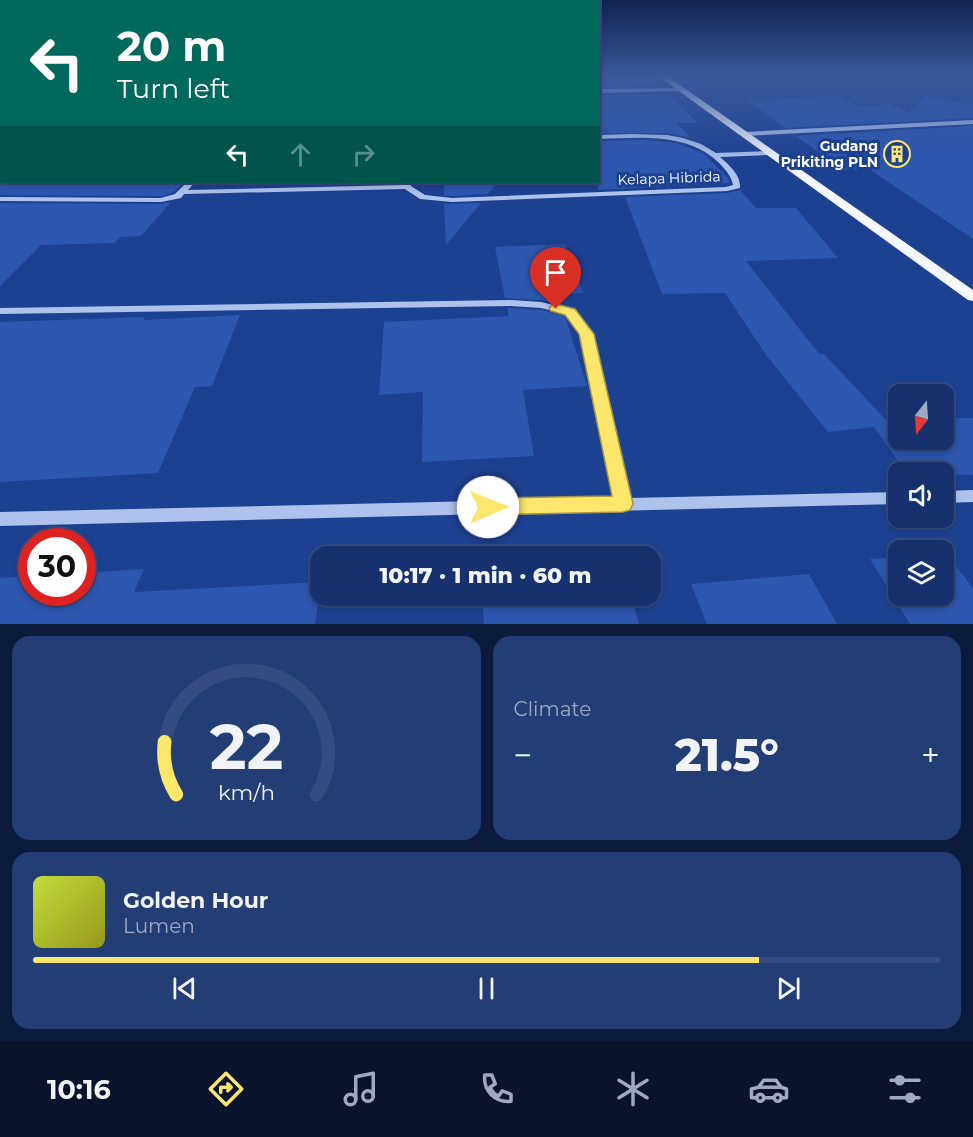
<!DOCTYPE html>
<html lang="en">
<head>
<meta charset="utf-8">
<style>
	:root { --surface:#16316d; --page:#233d75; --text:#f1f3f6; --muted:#9ea9c2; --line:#354c80; --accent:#fde66c }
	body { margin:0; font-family:Montserrat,sans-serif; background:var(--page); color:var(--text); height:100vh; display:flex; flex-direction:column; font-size:22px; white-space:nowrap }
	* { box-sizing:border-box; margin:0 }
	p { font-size:20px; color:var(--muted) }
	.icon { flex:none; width:33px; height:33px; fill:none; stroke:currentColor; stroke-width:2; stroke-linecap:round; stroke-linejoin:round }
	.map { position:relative; height:624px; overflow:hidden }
	.panel { display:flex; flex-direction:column; gap:12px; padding:12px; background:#0c1b3c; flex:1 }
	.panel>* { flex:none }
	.hud { position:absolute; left:0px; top:0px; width:600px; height:183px; box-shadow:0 3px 9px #0003,0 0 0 2px var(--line); background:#00695c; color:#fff; overflow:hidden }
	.needle { width:39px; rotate:197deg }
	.controls { position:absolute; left:888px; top:384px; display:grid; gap:12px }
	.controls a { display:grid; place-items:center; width:66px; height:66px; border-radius:12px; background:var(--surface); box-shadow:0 3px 9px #0003,0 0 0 2px var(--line); font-size:30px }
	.speed { position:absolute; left:18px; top:528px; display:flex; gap:12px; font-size:30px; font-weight:700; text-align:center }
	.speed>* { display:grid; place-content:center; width:78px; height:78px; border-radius:50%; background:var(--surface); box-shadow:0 3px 9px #0003,0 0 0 2px var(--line); line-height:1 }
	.speed .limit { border:9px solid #d22; background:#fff; color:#111 }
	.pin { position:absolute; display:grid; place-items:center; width:51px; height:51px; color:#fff; margin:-62px -26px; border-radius:50% 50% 50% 0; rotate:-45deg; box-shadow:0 0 6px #0007 }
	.pin .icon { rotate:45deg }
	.me { position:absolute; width:66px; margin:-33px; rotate:89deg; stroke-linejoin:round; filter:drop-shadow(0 0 4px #0008) }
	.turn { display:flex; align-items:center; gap:21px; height:126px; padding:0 18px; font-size:27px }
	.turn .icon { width:78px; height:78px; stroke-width:2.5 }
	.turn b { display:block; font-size:42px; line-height:51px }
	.lanes { display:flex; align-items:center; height:57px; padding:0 18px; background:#0003; justify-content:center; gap:30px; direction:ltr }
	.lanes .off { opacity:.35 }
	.big { font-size:45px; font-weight:800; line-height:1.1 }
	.panel .tile { flex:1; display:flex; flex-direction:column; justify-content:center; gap:9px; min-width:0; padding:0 21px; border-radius:18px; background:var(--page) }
	.panel .dial { align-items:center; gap:0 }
	.dial svg { height:156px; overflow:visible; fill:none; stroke:var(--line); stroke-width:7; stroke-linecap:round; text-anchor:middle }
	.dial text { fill:var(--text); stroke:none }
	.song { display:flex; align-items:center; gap:18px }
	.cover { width:72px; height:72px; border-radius:9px; background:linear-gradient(135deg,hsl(70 70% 55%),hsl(60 70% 35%)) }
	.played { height:6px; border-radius:3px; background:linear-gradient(90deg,var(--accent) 80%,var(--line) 80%) }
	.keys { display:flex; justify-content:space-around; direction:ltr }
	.heat { display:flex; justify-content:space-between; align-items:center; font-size:33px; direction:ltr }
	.panel .tiles { flex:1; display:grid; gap:12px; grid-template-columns:1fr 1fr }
	.tile:last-child { grid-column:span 2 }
	.trip { position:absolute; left:310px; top:546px; width:351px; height:60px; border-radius:18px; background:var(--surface); box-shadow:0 3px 9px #0003,0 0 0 2px var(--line); font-weight:800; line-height:60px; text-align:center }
	.menu { display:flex; height:96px; justify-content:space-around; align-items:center; background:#09142c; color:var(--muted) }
	.menu .icon { width:42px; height:42px }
	.menu .on { color:var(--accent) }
	.menu b { font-size:27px; color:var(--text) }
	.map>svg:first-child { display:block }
	.building { fill:#2d56af }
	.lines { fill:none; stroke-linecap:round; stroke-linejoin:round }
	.minor { fill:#aec2ee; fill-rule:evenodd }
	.major { fill:#f5f7ff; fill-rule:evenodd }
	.route { fill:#fde66c; stroke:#a49646; stroke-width:1.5 }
	.labels { text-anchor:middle; stroke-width:6; stroke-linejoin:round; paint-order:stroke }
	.far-poi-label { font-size:14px; font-weight:bold; fill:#fff; stroke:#1d4191; text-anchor:end }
	.far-street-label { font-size:14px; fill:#fff; stroke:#1d4191 }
</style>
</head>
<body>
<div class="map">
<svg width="973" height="624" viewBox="0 0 973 624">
	<rect width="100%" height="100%" fill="#1d4191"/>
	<!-- building -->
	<path class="building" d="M598 76H650L660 86 598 87Z
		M668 94 698 123H677L691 138 667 133H598V95Z
		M839 96 856 106 890 104 908 113 926 96 973 105V118L785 128 747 100Z
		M973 126V239L869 169 844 170 796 136Z
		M645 140 676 143 704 154 728 178 730 183 598 190V141Z
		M0 182H184L174 192 161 196 0 195Z
		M444 182H498L488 194 452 196 444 195Z
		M740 190 756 208H796L838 258 746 261 808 340 820 354H824L886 420H898V440H944V418H973V475L906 472 874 427 828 432 766 355 725 293 662 294 625 197 727 193Z
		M171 202 141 236 120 237 115 243 41 245 0 286V203L161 204Z
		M481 203 446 245 444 204Z
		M565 244 583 293 558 294 562 305 541 300 505 298 495 247Z
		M507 308 541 310 565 316 587 386 523 390 534 456 422 462 423 392 379 395 384 322 509 316Z
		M240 315 212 386 195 387 158 473 0 482V322L145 317 143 320Z
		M944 554H947L973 588V624H910L870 559 898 557V596H944Z
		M144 569 134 592 321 582 315 624H0V578L32 576V592H82V573Z
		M809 574 837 624H707L691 584Z
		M482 596H527V598L631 596 639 624H484Z"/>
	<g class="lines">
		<!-- minor -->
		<path class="minor" d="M683 88 681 91 598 93V89Z
			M2 102V106L0 107V103Z
			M973 120V124L744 136 741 134 744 132Z
			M632 134 667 135 683 138 701 144 716 153 768 151 771 153 768 155 720 157C729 165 741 175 740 188L727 191 452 202 420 199 405 189 184 194 181 198 161 202 0 201V197L161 198 175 194 187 182H195L188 190 403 185V182H409L411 186 425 195 452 198 726 187 733 185C731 175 725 169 718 162 686 132 639 138 598 139V135Z
			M0 144H2V148H0Z
			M511 300 541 302 574 310 592 334 629 498 898 492V504L0 526V512L614 498 581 334 566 314 541 308 511 306 0 314V308Z
			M973 490V502L944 503V491Z"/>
		<!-- major -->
		<path class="major" d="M658 76H667L973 290V301L968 300Z"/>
	</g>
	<!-- sky -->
	<linearGradient id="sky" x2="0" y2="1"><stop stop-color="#102450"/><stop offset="0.47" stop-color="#3a5a9d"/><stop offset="1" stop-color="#3a5a9d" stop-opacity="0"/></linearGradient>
	<rect width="973" height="163" fill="url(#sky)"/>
	<!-- route -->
	<path class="route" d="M556 304 575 309 594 334 633 504 630 510 623 512 488 515 481 513 478 507 481 501 488 498 612 496 579 334 565 315 551 311 549 309 551 306Z"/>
	<!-- icons -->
	<defs>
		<symbol id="building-ring" viewBox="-11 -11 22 22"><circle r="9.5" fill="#1d4191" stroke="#fde66c" stroke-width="1.5"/><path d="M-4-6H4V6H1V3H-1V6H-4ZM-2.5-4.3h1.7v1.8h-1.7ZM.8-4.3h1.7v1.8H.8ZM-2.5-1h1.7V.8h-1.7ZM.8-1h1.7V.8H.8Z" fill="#fde66c"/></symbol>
	</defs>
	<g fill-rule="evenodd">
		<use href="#building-ring" x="882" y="139" width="30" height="30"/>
	</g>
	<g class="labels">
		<!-- far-poi labels -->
		<g class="far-poi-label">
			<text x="878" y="151">Gudang<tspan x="878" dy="16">Prikiting PLN</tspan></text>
		</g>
		<!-- far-street labels -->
		<g class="far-street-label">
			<text transform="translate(669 178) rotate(-2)" y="5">Kelapa Hibrida</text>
		</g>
	</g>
</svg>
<div class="controls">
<a><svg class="needle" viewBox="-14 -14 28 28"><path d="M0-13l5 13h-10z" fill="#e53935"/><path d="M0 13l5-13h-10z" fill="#9ea9c2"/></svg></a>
<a><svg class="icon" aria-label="sound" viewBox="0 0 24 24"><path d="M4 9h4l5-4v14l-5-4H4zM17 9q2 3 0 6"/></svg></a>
<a><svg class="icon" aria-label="layers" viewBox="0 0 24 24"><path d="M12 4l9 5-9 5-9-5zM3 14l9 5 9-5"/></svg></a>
</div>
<div class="speed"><div class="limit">30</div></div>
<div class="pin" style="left:556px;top:309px;background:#d93025"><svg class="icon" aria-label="arrive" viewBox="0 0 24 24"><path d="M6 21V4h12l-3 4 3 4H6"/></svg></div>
<svg class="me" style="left:488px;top:507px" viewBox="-20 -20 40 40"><circle r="19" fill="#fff"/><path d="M0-13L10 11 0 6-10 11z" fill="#fde66c"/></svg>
<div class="trip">10:17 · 1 min · 60 m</div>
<div class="hud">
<div class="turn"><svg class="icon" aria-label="left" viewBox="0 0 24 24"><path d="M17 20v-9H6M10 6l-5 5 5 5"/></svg><div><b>20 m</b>Turn left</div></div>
<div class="lanes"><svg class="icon" aria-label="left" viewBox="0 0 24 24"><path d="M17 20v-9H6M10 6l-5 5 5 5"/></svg><svg class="icon off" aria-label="ahead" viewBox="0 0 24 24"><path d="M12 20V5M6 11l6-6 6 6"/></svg><svg class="icon off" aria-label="right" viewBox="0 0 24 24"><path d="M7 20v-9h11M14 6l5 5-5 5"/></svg></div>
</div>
</div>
<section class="panel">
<div class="tiles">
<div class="tile dial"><svg viewBox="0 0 100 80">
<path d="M14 69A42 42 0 1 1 86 69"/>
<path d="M14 69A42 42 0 0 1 8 42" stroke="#fde66c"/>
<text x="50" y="56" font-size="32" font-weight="700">22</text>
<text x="50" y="72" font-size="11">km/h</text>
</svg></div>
<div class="tile"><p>Climate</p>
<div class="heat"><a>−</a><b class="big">21.5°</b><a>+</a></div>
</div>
<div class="tile">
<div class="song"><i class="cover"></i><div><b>Golden Hour</b><p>Lumen</p></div></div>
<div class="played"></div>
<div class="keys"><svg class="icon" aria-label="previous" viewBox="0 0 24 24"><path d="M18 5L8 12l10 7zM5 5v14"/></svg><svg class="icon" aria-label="pause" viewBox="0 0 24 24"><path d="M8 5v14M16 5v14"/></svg><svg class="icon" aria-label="next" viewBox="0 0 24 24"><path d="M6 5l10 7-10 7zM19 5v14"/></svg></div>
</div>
</div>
</section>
<nav class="menu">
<b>10:16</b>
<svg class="icon on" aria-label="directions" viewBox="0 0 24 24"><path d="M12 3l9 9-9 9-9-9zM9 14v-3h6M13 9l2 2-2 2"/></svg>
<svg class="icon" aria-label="music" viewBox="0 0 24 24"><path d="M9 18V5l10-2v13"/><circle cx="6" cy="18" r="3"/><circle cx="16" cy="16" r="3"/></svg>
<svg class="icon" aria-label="phone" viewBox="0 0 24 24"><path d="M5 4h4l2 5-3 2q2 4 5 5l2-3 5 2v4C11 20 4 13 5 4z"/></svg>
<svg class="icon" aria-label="climate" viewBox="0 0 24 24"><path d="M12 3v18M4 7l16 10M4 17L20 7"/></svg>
<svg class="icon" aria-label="car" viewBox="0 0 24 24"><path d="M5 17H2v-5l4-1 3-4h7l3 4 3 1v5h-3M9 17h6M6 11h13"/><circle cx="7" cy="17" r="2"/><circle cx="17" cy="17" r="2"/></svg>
<svg class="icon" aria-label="filters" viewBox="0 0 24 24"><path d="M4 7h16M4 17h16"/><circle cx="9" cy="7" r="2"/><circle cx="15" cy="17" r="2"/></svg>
</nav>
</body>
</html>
